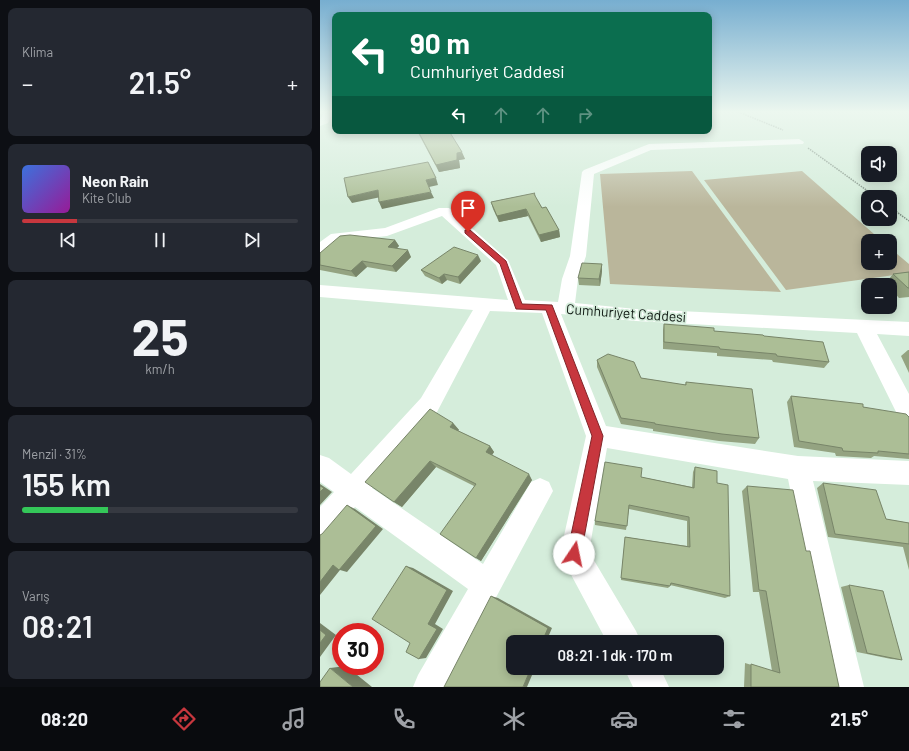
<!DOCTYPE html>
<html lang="tr">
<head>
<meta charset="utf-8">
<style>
	:root { --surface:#171b24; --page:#242831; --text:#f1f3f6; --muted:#9ea1a6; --line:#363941; --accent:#c7373e }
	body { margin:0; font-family:Barlow,sans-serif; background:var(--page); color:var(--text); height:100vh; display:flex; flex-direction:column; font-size:15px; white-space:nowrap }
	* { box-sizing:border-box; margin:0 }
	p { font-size:13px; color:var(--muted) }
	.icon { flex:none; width:22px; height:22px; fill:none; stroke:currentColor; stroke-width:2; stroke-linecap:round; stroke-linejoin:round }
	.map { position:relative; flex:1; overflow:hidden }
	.sheet { display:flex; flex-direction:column; gap:8px; padding:8px; background:#0d0f14; width:320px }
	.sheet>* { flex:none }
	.guide { position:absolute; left:12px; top:12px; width:380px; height:122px; border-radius:8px; box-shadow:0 2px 10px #0003; background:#0b6e4f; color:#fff; overflow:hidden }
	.tools { position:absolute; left:541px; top:146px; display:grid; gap:8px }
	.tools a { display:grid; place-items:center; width:36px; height:36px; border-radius:8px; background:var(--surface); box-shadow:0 2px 10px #0003; font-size:20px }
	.speed { position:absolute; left:12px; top:623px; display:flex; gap:8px; font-size:20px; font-weight:700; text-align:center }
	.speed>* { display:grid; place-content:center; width:52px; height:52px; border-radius:50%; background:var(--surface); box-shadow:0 2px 10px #0003; line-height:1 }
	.speed .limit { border:6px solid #d22; background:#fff; color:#111 }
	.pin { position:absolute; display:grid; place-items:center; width:34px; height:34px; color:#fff; margin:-41px -17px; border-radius:50% 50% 50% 0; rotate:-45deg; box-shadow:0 0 4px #0007 }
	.pin .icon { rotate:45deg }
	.me { position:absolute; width:44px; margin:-22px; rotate:11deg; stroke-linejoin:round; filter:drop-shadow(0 0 3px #0008) }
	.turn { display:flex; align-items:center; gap:14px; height:84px; padding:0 12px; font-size:18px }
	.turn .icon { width:52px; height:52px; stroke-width:2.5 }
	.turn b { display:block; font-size:28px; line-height:34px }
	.lanes { display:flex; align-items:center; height:38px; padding:0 12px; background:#0003; justify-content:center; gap:20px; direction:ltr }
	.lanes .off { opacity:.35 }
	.big { font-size:30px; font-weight:600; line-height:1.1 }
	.sheet .tile { flex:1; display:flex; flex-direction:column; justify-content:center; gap:6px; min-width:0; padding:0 14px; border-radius:8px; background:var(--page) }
	.sheet .dial { align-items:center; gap:0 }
	.dial b { font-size:52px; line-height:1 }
	.song { display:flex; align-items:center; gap:12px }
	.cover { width:48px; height:48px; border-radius:6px; background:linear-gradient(135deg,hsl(220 70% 55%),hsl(300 70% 35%)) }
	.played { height:4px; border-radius:2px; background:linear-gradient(90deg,var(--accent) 20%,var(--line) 20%) }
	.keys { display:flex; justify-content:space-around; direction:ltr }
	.heat { display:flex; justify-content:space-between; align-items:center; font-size:22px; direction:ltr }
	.charge { height:6px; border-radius:3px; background:linear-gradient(90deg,#34c759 31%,var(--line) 0) }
	.trip { position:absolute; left:186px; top:635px; width:218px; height:40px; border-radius:8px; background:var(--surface); box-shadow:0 2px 10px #0003; font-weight:600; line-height:40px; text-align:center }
	.tab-bar { display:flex; height:64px; justify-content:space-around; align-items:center; background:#090b0e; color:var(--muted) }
	.tab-bar .icon { width:28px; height:28px }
	.tab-bar .on { color:var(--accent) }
	.tab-bar b { font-size:18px; color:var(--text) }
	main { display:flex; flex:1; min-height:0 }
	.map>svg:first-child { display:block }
	.green { fill:#bab69b }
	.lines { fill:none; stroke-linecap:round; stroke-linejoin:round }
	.path { stroke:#809285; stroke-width:1.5; stroke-dasharray:1.5 1; stroke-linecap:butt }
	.street { fill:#fff; fill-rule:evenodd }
	.wall { fill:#94a381 }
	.shaded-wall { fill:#788569 }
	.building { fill:#acbe96; stroke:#788569 }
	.route { fill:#c7373e; stroke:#812428 }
	.labels { text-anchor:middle; stroke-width:3.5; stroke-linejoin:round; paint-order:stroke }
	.street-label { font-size:14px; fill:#111a14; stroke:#d5eddb }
</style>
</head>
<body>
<main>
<section class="sheet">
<div class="tile"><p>Klima</p>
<div class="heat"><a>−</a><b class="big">21.5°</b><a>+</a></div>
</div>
<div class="tile">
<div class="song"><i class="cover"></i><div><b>Neon Rain</b><p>Kite Club</p></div></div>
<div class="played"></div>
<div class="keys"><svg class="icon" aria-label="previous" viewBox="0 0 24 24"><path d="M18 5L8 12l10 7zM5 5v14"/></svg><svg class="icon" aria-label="pause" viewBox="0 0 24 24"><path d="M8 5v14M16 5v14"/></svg><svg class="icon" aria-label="next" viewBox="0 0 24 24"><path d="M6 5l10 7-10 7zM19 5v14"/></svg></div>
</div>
<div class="tile dial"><b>25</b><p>km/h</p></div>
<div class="tile"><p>Menzil · 31%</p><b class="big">155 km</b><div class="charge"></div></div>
<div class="tile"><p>Varış</p><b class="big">08:21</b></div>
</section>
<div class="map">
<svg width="589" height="687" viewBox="0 0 589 687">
	<rect width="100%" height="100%" fill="#d5eddb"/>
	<!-- green -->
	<path class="green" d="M372 171 461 292 290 284 280 174Z
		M482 171 562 241H548V263H570V248L589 264V273L466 290 384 180Z"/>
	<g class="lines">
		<!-- path -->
		<path class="path" d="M416 111 463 130
			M488 148 556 197
			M570 207 589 221"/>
		<!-- street -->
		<path class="street" d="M5 111H13L8 123 0 126V120Z
			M479 139 484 142 483 144 331 150 274 174 266 256 258 279 255 303 316 309 589 322V336L557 334 589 394V425L581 422 537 333 316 321 241 314 286 426 478 456 589 461V485L493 481 544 687H510L468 479 287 448 269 552 316 631 321 642H287L240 554 266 436 222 313 170 311 117 412 52 488 163 564 211 482 220 478 229 482 233 491 128 687H93L98 675 148 589 35 507 10 536 0 539V507L14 492 0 482V455L9 458 31 474 101 398 153 310 0 297V285L188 300 176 265 122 216 67 236 20 241 5 252 0 254V242L11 234 65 228 119 208H129L188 260 205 300 238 302 242 279 250 256 262 172 264 170 329 144Z
			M304 668H340L349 687H313Z"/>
	</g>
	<!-- wall -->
	<path class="wall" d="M97 131H129L145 159 139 160 140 168 119 172Z
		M215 193 216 199 222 208 239 230 240 237 221 242 208 216 179 222 173 209 171 202Z
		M75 240 79 246 77 248 91 257 76 272 47 267 36 277 0 270V253Z
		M161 261 140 284 127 280 122 284 105 276 101 270Z
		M282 264V271L280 286 259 285 258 278Z
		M589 272V297L579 298 570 288V285H567L565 284 573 274Z
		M344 324 394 331 444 336 509 362 504 368 453 362 452 360 397 356V353L343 349V330Z
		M588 350H589V373L581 356Z
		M277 360 321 378 365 385 366 382 439 438 435 444 399 441 333 431V429L301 424 277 367Z
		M471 396 543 407 589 417V459L554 456 551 458 516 456 515 453 474 447 467 402Z
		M133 423 139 430 138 431 170 446 174 452 172 455 212 480 161 561 156 558 154 486 116 467 82 507 74 502Z
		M375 467 397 483 410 596 405 598 350 585V586L348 588 301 580 305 537 367 546V521L309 509 306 530 275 525V521L321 477 372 487 373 472Z
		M503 483 566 519 589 523V570L583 547 508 537 497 488Z
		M427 486 486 551 519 687H424L425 663 452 671 439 592H433L422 491Z
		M529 585 582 660 571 659 537 652 521 587Z"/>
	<!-- shaded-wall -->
	<path class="shaded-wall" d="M142 152 145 159 139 160 140 168 119 172 116 165 137 153Z
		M116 178 118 185 109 187 106 180Z
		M58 190 61 197 32 203 28 197Z
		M111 192 114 198 62 209 59 202Z
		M206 209 208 216 179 222 177 216Z
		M239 230 240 237 221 242 219 235Z
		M75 240 79 246 72 253 68 247Z
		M88 250 91 257 76 272 72 266Z
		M158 255 161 261 140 284 138 277Z
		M42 261 47 267 36 277 31 271Z
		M282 264V271L280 286 279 279Z
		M124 274 127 280 122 284 119 278Z
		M133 423 139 430 135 433 130 427Z
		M170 446 174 452 170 458 166 452Z
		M110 461 116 467 82 507 74 502Z
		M209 474 212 480 161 561 156 558Z
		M0 484 12 492 0 505Z
		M27 505 35 509 63 529 27 572 20 570 0 595V582Z
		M86 566 93 568 133 591 115 624 123 629 106 658 99 659Z
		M171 596 178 598 232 628 226 642H222Z
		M0 623 16 635 0 657Z
		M26 666 52 687H33L10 668Z
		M211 668H215L207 687H203Z"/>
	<!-- building -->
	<path class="building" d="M98 131H129L142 152 137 153V160L116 165Z
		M108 162 116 178 106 180 111 192 59 202 58 190 28 197 24 178Z
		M215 193 214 194 222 208 226 207 239 230 219 235 206 209 177 216 171 202Z
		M30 235 75 240 68 247 88 250 72 266 42 261 31 271 0 265V253L20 236Z
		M134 247 158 255 138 277 124 274 119 278 101 270Z
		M262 263 282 264 279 279 258 278Z
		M589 272V288H588L573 274Z
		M344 324 394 328V331L443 335 444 336 503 342 509 362 457 356 456 354 400 349 399 347 344 342Z
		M288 354 314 362 321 378 366 385V382L432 389 439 438 402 434 335 424V423L301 418 277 360Z
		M471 396 543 404V407L586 414 589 417V454L558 451V453L523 451 522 448 479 441Z
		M110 409 133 423 130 427 170 446 166 452 209 474 156 558 120 534 156 484 110 461 74 502 45 482Z
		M285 462 322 468 321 477 374 488 375 467 397 471V483L408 485 410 596 351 583 350 586 301 578 305 537 370 547 369 517 309 505 307 526 275 521Z
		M503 483 556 490 566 519 589 523V544L515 534Z
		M0 486 4 488 0 492Z
		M427 486 473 490 486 551H490L519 687H431V664L460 673 446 591 439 590Z
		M27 505 56 526 19 570 13 565 0 582V535L2 534Z
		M86 566 127 590 108 624 117 629 99 659 86 652 90 643 52 619Z
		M529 585 563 591 582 660 547 653Z
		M171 596 228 628 222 642H193V668H211L203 687H124Z
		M0 630 6 635 0 643Z
		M10 668 33 687H0V682Z"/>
	<!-- sky -->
	<linearGradient id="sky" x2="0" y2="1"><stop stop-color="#77aed0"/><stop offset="0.54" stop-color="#ecf7ef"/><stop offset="1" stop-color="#ecf7ef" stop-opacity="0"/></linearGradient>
	<rect width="589" height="207" fill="url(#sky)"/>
	<!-- route -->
	<path class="route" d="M145 230H150L186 261 202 304 232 305 283 436 261 554 259 559 254 561 249 559 247 554 272 436 226 310 196 309 180 264 145 233Z"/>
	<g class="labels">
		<!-- street labels -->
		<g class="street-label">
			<text transform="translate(306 313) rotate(4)" y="5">Cumhuriyet Caddesi</text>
		</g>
	</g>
</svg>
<div class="tools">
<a><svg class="icon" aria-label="sound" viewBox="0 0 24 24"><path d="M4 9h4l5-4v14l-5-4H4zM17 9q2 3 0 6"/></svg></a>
<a><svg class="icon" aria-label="search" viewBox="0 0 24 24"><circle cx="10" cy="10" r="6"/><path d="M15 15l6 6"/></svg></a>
<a>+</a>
<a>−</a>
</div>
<div class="speed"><div class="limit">30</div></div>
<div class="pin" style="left:148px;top:232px;background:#d93025"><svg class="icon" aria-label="arrive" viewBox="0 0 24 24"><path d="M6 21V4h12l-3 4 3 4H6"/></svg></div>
<svg class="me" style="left:254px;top:554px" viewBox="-20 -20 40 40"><circle r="19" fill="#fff"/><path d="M0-13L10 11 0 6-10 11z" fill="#c7373e"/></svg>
<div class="trip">08:21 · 1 dk · 170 m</div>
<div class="guide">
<div class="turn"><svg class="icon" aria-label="left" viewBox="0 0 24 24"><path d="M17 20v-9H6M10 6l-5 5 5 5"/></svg><div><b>90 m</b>Cumhuriyet Caddesi</div></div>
<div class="lanes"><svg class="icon" aria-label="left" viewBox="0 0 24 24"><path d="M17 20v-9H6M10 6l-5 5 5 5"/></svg><svg class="icon off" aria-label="ahead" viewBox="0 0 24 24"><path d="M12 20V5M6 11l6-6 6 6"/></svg><svg class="icon off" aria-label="ahead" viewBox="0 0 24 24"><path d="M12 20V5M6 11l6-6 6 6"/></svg><svg class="icon off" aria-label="right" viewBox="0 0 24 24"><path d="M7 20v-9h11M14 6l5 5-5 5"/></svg></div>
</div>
</div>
</main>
<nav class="tab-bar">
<b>08:20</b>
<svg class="icon on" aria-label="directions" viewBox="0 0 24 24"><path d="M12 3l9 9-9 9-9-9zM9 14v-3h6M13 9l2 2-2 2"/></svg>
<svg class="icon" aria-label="music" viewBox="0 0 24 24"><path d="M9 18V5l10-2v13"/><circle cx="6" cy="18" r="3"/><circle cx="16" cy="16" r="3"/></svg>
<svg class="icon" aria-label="phone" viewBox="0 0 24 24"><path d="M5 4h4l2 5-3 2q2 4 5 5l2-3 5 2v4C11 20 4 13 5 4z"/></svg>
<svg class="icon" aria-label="climate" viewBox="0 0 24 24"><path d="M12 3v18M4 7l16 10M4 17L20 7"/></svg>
<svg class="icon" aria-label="car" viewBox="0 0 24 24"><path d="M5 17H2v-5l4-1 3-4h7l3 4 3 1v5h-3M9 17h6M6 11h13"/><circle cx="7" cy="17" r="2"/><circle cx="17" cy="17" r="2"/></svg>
<svg class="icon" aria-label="filters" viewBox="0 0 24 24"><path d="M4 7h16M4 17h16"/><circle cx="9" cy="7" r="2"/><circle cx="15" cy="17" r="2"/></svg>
<b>21.5°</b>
</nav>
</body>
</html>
